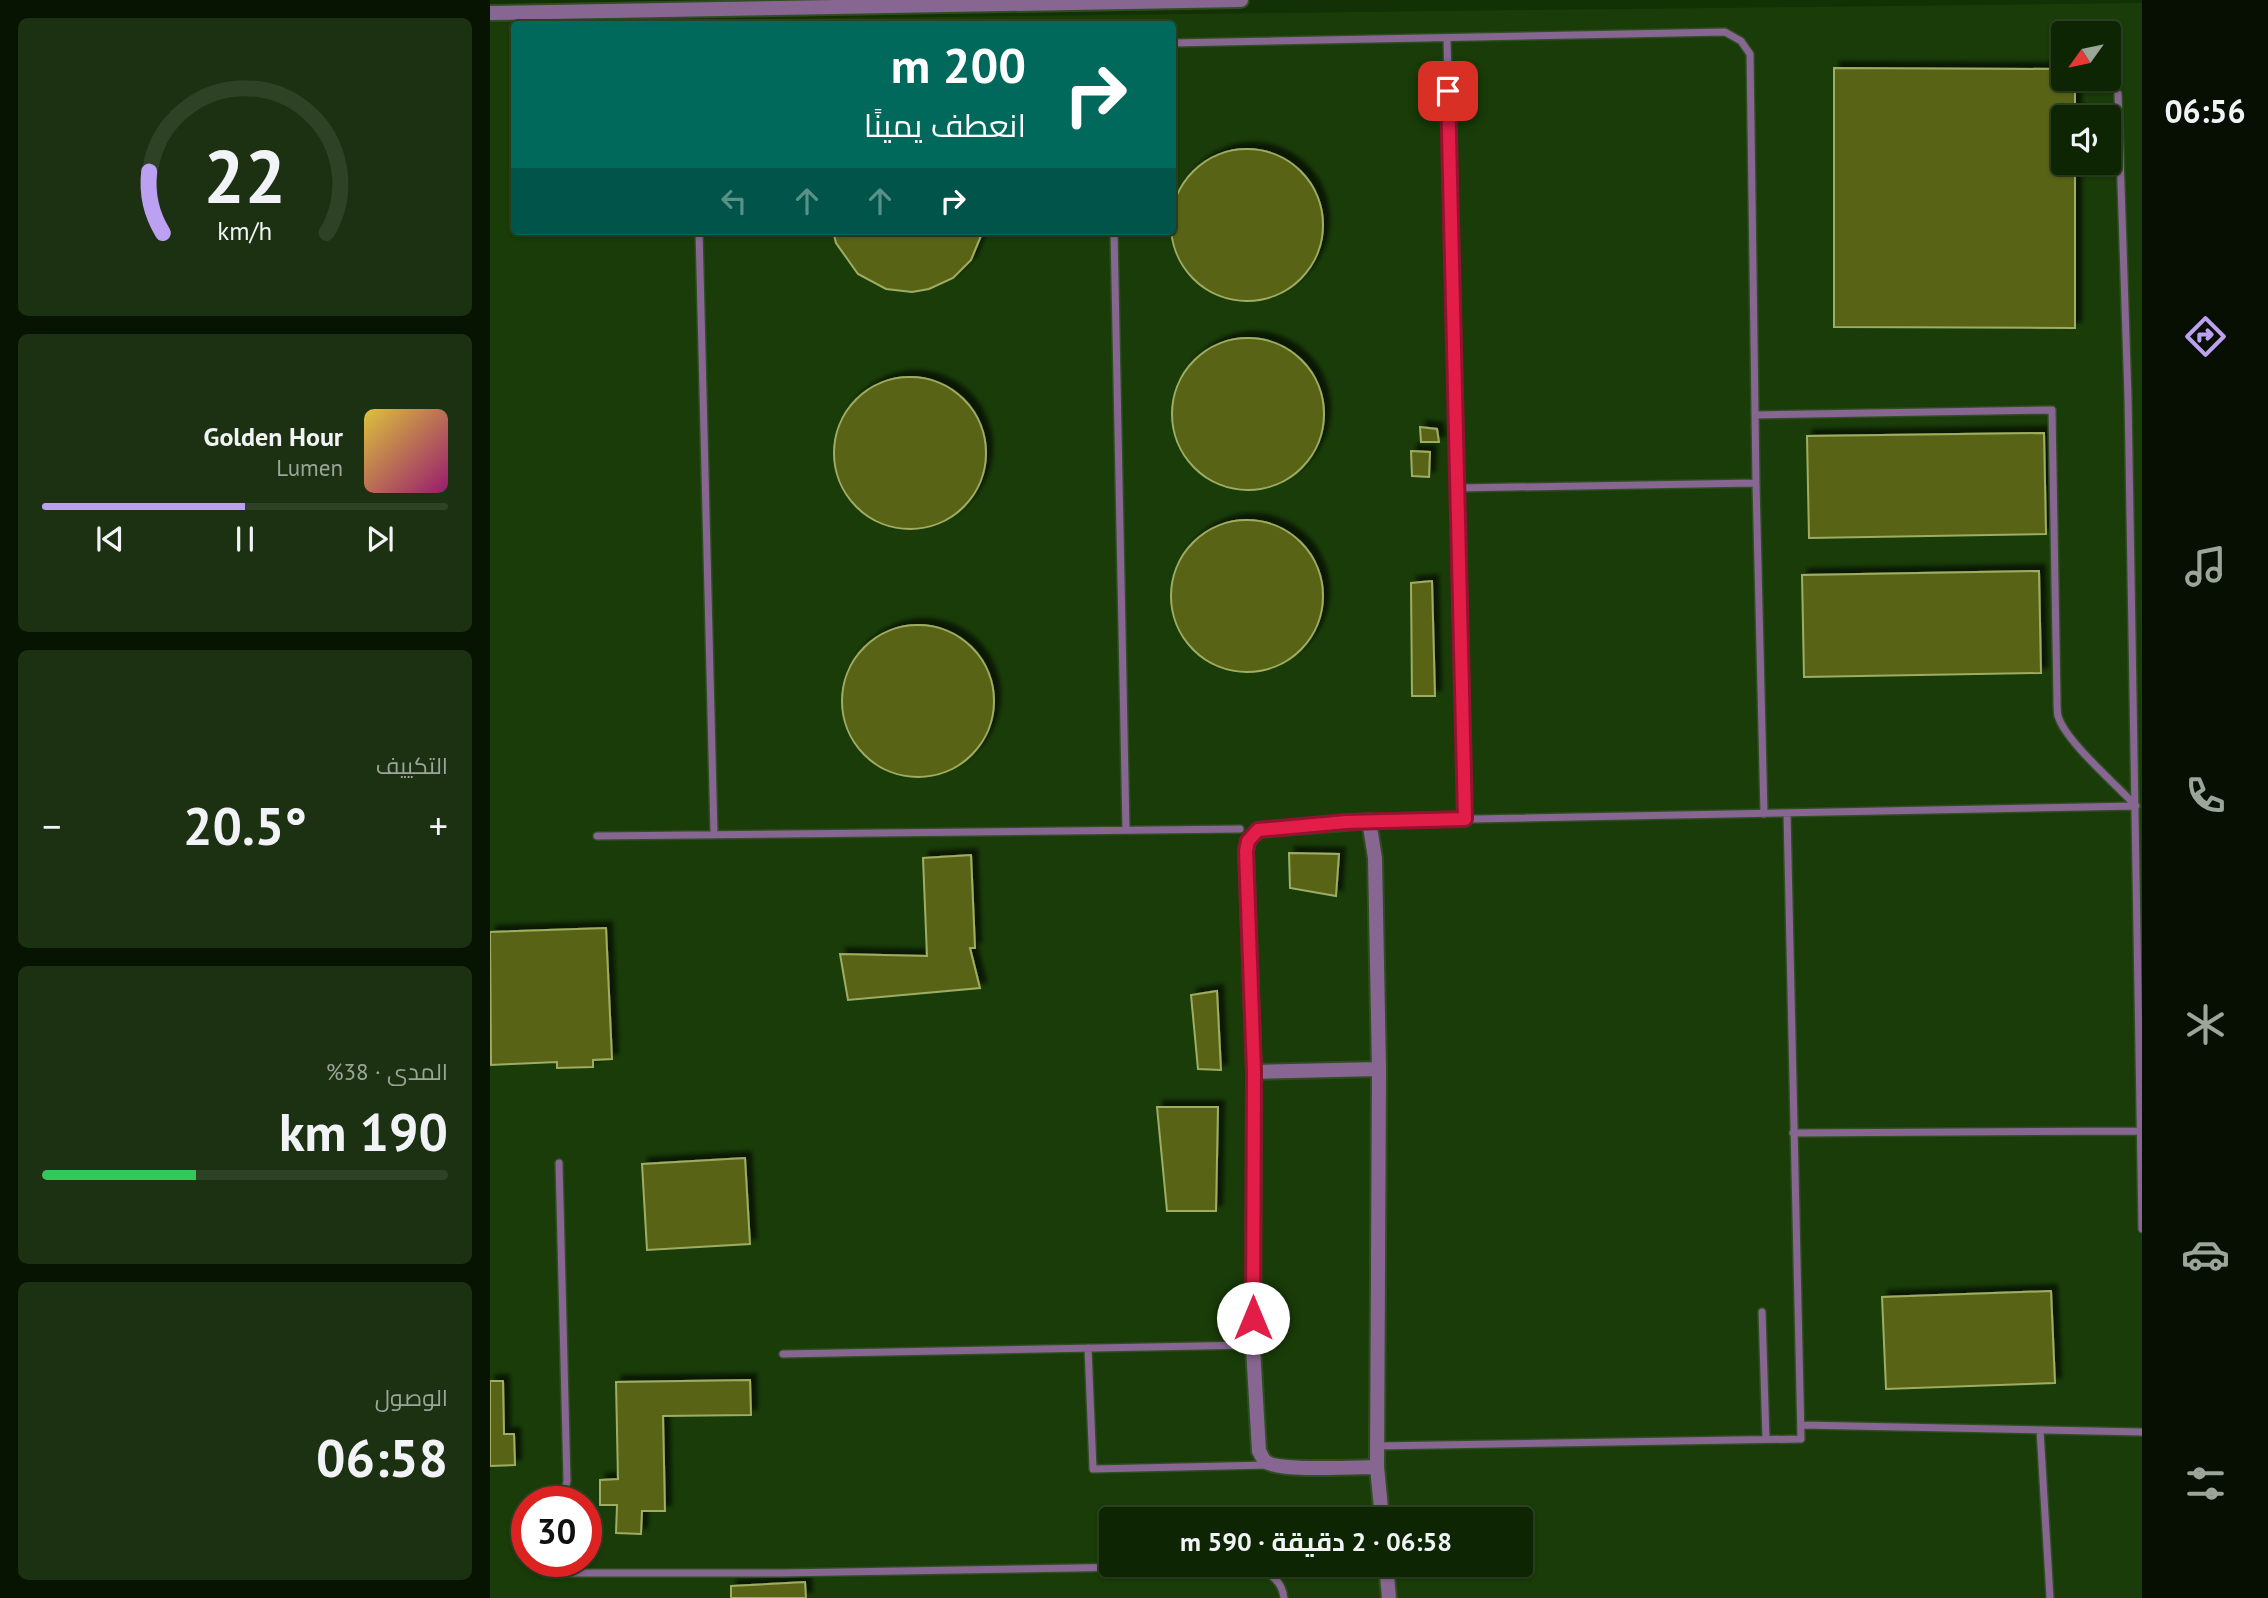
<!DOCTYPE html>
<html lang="ar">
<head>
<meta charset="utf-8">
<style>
	:root { --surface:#0e2503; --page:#1c3112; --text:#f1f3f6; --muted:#9ba59a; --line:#2e4225; --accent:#bca0f2 }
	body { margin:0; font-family:"PT Sans",Cairo,sans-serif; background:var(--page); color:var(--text); direction:rtl; height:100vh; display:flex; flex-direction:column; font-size:26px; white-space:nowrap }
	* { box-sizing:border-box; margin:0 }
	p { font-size:23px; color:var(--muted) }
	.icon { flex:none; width:38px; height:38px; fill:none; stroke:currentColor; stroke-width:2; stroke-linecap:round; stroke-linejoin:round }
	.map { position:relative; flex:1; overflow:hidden; direction:ltr }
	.drawer { display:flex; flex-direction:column; gap:18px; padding:18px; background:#081402; width:490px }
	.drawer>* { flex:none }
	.hud { position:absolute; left:21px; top:21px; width:665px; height:214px; border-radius:7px; box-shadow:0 2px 5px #0004,0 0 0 2px var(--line); direction:rtl; background:#00695c; color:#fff; overflow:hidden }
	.needle { width:46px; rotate:237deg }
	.fabs { position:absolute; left:1561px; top:21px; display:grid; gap:14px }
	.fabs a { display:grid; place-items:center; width:70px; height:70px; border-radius:7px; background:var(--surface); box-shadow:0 2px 5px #0004,0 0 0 2px var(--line); font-size:35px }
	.speed { position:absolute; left:21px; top:1486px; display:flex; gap:14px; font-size:35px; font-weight:700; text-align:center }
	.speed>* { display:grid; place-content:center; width:91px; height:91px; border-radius:50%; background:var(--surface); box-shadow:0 2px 5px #0004,0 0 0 2px var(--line); line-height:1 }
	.speed .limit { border:10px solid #d22; background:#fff; color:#111 }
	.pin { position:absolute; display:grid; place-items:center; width:60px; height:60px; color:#fff; margin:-30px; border-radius:14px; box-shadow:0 4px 10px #0006 }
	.me { position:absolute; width:77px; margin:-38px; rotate:0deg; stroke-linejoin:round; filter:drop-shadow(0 0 5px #0008) }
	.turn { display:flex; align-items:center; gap:24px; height:147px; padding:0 35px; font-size:32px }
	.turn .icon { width:91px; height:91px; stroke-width:2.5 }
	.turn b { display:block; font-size:49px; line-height:60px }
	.lanes { display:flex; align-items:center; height:66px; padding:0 35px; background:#0003; justify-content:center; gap:35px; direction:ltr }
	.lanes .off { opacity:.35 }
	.big { font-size:52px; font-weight:700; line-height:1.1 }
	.drawer .card { flex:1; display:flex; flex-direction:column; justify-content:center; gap:10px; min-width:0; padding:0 24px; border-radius:10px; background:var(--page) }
	.drawer .dial { align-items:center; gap:0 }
	.dial svg { height:182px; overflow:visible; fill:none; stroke:var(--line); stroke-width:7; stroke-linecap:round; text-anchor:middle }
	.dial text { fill:var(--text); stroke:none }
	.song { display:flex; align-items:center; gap:21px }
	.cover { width:84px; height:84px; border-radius:10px; background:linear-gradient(135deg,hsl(50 70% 55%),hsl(320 70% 35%)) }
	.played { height:7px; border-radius:4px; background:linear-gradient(90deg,var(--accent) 50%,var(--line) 50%) }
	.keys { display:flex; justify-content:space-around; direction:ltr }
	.heat { display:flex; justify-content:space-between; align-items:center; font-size:38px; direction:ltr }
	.charge { height:10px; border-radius:5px; background:linear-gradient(90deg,#34c759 38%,var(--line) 0) }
	.trip { position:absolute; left:609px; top:1507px; width:434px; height:70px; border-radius:7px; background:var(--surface); box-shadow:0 2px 5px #0004,0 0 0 2px var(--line); font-weight:700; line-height:70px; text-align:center; direction:rtl }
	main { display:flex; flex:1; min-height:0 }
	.dock { display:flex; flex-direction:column; width:126px; justify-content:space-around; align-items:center; background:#060f01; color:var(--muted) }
	.dock .icon { width:49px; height:49px }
	.dock .on { color:var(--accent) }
	.dock b { font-size:32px; color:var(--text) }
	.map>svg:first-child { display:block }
	.built { fill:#193c08; fill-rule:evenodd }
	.building { fill:#596417; stroke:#9fad63; stroke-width:2; filter:url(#shadow) }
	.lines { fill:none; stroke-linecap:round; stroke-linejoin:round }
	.service-casing { stroke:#2f4d22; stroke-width:10 }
	.minor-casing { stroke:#2f4d22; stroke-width:18 }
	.service { stroke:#876691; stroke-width:7 }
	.minor { stroke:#876691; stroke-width:14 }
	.route-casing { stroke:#92132f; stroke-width:18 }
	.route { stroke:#e11d48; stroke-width:12 }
</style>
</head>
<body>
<main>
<nav class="dock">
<b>06:56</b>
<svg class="icon on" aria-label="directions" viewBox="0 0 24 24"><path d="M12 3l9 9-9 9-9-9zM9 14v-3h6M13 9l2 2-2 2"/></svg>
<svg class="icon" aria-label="music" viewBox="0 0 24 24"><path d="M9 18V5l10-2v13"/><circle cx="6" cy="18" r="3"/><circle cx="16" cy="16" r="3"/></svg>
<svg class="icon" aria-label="phone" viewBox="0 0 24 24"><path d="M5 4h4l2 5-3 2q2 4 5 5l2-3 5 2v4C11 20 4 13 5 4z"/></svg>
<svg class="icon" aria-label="climate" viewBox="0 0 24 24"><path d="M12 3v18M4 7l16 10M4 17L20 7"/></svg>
<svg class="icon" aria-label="car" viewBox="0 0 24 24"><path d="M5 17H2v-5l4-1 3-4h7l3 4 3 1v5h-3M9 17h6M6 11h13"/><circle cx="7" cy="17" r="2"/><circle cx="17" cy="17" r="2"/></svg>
<svg class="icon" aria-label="filters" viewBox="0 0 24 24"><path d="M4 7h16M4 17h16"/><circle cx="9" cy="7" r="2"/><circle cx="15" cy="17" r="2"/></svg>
</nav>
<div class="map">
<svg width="1652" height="1598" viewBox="0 0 1652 1598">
	<defs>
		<filter id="shadow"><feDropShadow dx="6" dy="-6" stdDeviation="2" flood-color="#0009"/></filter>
	</defs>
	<rect width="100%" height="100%" fill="#123104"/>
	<!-- built -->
	<path class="built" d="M1652 3V1598H0V22ZM24 24H682V231H24ZM1573 33H1619V79H1573ZM1573 117H1619V163H1573ZM37 1502H96V1561H37ZM621 1519H1031V1564H621Z"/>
	<!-- building -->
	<path class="building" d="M1344 68 1573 69V79H1585V117H1573V163H1585V328L1344 327Z
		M681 225a76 76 0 1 1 152 0a76 76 0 1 1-152 0Z
		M343 231H493L481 260 463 278 439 289 422 292 396 289 368 274 346 243Z
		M682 414a76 76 0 1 1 152 0a76 76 0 1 1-152 0Z
		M344 453a76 76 0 1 1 152 0a76 76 0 1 1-152 0Z
		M930 427 947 429 949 442H931Z
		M1554 433 1556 534 1319 538 1317 436Z
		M921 451 940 452 939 477 922 476Z
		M681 596a76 76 0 1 1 152 0a76 76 0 1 1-152 0Z
		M1549 571 1551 673 1314 677 1312 575Z
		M942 581 945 696H922L921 583Z
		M352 701a76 76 0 1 1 152 0a76 76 0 1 1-152 0Z
		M799 853 849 854 846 896 800 888Z
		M481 855 485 948H480L490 988 358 1000 350 954 437 956 433 858Z
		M116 928 122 1059 103 1060V1067L67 1068V1062L1 1065 0 932Z
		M727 991 731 1070 708 1069 701 995Z
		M667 1107H728L726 1211H677Z
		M255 1158 260 1244 157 1250 152 1164Z
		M1561 1291 1565 1383 1396 1389 1392 1297Z
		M260 1380 261 1415 173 1416 175 1511H152L151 1534 126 1533 127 1505H110V1480L128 1479 126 1382Z
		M0 1381H13L14 1434H24L25 1465 0 1466Z
		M315 1582 316 1598H241V1586Z"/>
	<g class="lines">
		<defs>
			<path id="service" d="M957 38 975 819
				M682 43 1235 32 1251 41 1260 54 1266 483 1274 814
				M1628 94 1638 397 1652 1229
				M209 231 224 834
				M624 231 636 830
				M1265 415 1562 410 1567 699C1567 705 1567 711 1568 716 1576 742 1626 784 1645 805
				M968 488 1266 483
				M879 821 1646 806
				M107 836 750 829
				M1303 1133 1650 1131
				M69 1163 77 1481 72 1502
				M1272 1312 1276 1439
				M598 1348 603 1469 779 1465
				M293 1354 763 1345
				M1311 1425 1652 1432
				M1550 1430 1560 1598
				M887 1446 1311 1439 1297 813
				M57 1561 62 1567 71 1573H290L763 1565C778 1573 792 1579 794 1598"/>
			<path id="minor" d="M0 13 751 0
				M764 1072 889 1069
				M887 1467C868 1467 786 1472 775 1461 772 1458 771 1454 769 1451L763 1348 764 1072 756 851 758 841 768 830 879 821 885 858 889 1069 887 1467 892 1519
				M896 1564 899 1598"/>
		</defs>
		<!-- service casing -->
		<use href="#service" class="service-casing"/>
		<!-- minor casing -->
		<use href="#minor" class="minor-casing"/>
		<!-- service -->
		<use href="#service" class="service"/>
		<!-- minor -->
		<use href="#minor" class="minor"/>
	</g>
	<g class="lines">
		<defs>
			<path id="route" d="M763 1318 764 1072 756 851 758 841 768 830 856 822 975 819 958 91"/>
		</defs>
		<!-- route casing -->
		<use href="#route" class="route-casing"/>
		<!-- route -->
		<use href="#route" class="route"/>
	</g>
</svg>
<div class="fabs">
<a><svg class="needle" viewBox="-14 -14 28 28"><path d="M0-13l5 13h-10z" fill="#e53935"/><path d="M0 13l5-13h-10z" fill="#9ba59a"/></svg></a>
<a><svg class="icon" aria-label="sound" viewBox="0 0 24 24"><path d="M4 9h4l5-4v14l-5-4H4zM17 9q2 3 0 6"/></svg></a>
</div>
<div class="speed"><div class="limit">30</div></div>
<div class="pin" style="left:958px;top:91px;background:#d93025"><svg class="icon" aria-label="arrive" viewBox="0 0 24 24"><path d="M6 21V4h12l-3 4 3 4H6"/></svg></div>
<svg class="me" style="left:763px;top:1318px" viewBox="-20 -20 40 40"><circle r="19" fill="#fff"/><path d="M0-13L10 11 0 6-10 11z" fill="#e11d48"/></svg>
<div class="trip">06:58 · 2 دقيقة · 590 m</div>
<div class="hud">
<div class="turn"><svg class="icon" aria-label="right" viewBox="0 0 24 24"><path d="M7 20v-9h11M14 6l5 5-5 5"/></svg><div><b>200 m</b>انعطف يمينًا</div></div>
<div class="lanes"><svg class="icon off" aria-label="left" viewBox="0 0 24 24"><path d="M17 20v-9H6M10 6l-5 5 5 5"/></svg><svg class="icon off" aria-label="ahead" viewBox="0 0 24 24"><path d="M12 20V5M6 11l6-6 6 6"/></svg><svg class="icon off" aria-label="ahead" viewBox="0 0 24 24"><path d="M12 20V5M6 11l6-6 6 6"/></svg><svg class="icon" aria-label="right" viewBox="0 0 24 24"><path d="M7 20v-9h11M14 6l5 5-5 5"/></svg></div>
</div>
</div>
<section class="drawer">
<div class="card dial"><svg viewBox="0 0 100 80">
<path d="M14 69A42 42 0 1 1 86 69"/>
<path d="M14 69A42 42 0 0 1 8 42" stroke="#bca0f2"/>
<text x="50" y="56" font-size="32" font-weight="700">22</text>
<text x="50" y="72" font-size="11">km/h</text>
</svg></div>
<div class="card">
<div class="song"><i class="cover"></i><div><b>Golden Hour</b><p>Lumen</p></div></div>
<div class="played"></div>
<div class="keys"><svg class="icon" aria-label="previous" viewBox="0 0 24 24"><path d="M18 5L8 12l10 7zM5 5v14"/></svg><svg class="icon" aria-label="pause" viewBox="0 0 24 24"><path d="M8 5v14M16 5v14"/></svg><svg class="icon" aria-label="next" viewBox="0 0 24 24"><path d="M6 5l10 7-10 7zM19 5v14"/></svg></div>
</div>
<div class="card"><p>التكييف</p>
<div class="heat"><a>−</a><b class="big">20.5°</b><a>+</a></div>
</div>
<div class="card"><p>المدى · 38%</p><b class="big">190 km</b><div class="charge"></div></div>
<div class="card"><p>الوصول</p><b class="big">06:58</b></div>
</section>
</main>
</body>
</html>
